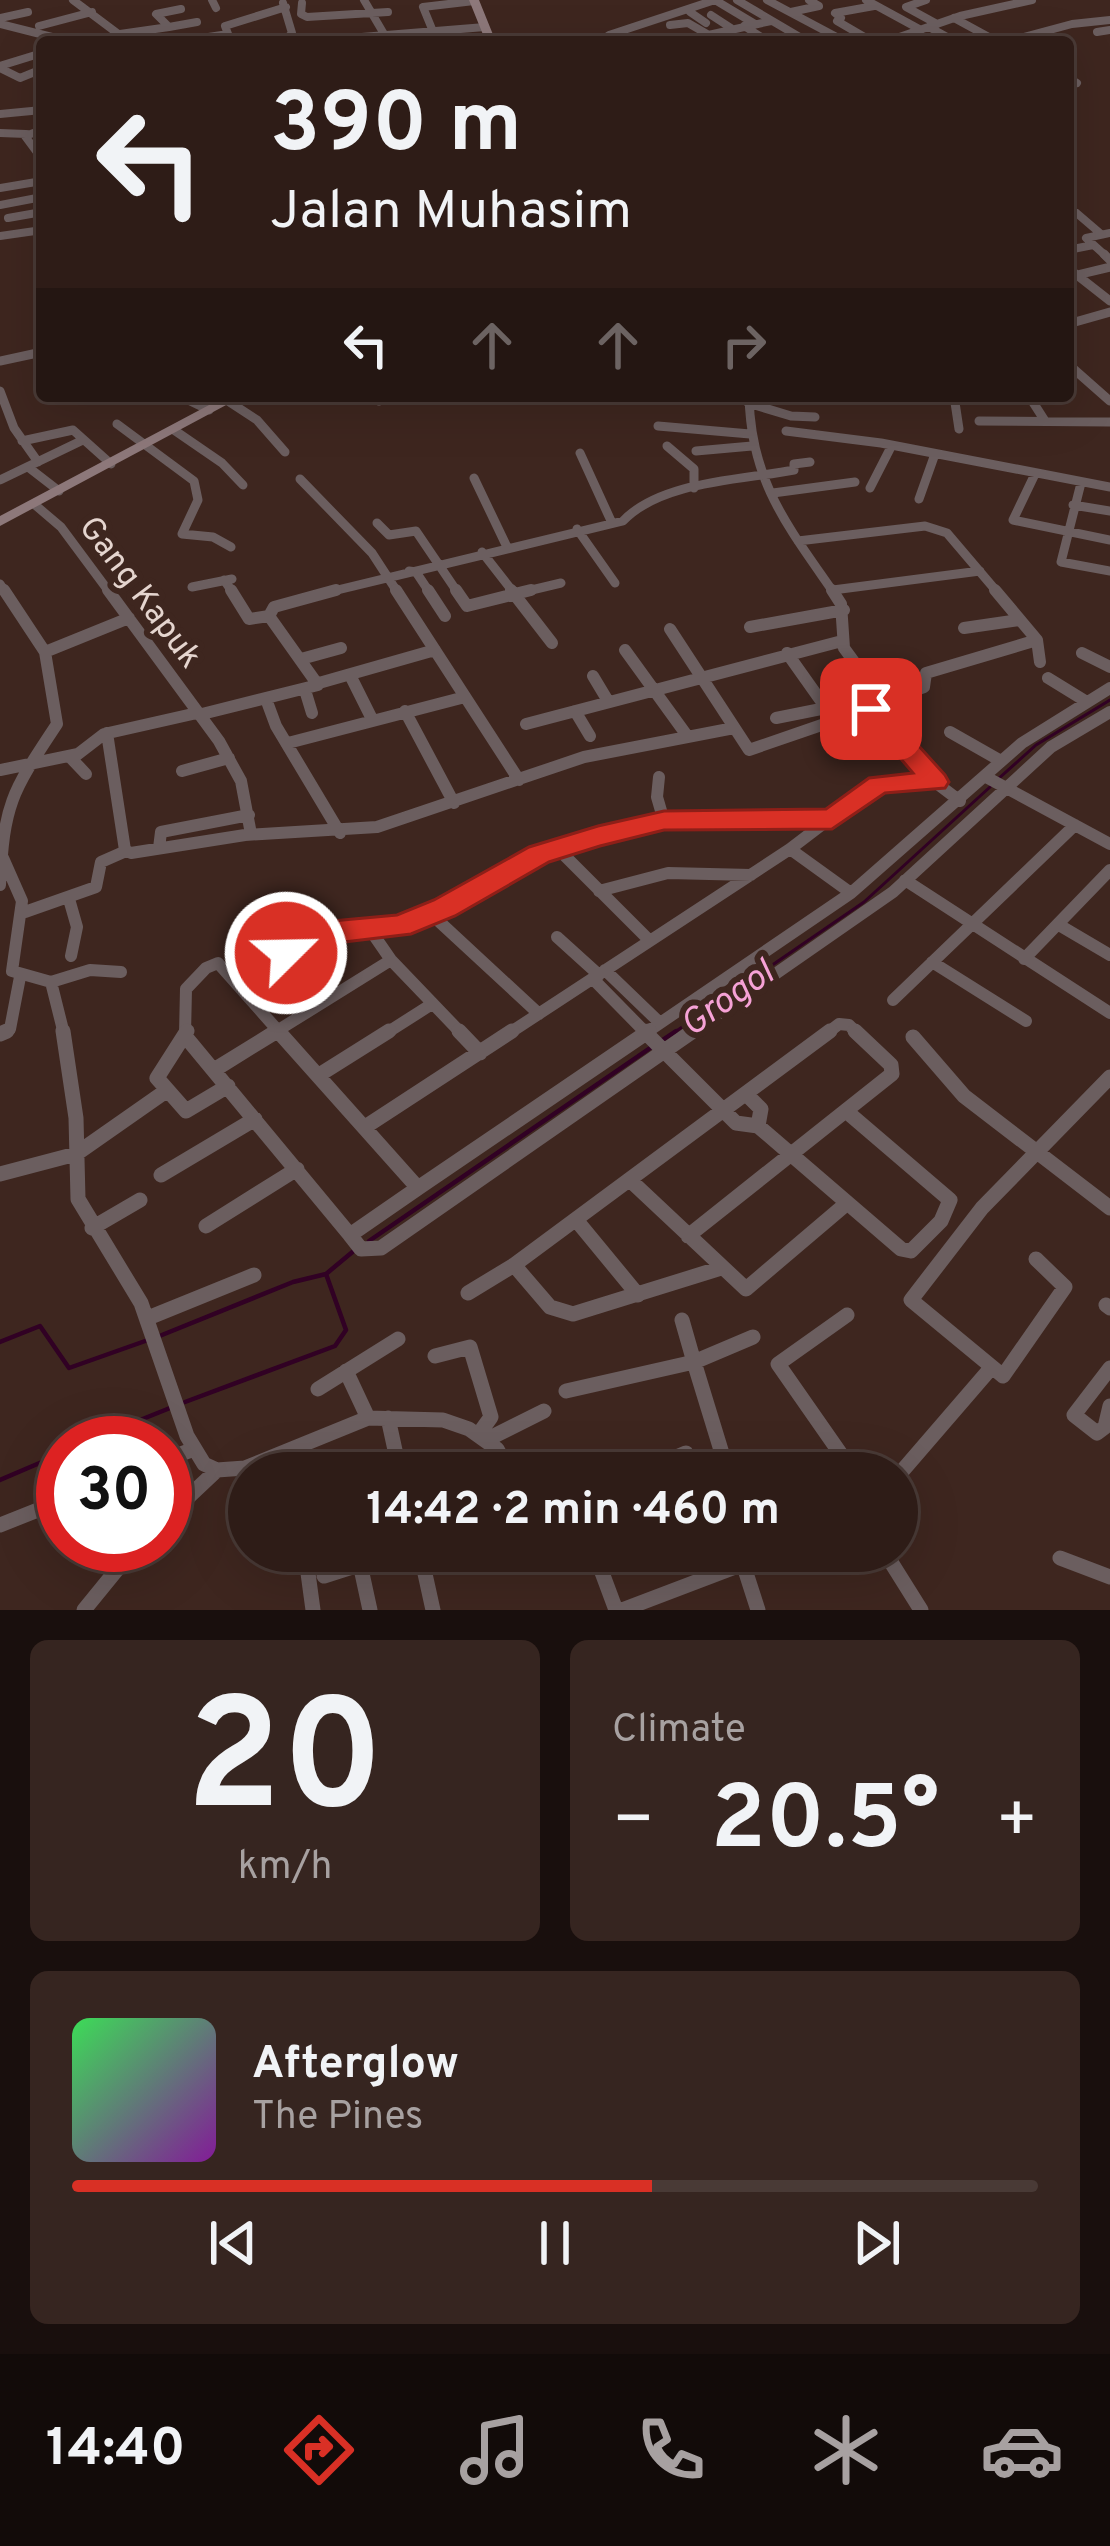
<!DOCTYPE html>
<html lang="en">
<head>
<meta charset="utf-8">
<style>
	:root { --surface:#2e1c17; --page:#362520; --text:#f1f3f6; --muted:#a7a1a1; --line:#493a36; --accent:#d93025 }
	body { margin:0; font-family:Overpass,sans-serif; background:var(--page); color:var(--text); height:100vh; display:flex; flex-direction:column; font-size:45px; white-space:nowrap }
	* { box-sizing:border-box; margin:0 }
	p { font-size:39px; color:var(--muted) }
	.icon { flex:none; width:66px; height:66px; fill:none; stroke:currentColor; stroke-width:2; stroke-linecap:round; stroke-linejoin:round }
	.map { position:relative; height:1610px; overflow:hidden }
	.panel { display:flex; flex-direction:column; gap:30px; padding:30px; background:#190f0d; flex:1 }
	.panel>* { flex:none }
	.top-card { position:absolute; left:36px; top:36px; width:1038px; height:366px; border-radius:12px; box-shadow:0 12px 48px #0002,0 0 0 3px var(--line); background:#2e1c17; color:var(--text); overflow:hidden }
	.speed { position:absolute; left:36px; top:1416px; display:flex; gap:24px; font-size:60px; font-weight:700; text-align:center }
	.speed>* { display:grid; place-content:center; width:156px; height:156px; border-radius:50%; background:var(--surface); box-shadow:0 12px 48px #0002,0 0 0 3px var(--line); line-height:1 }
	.speed .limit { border:18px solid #d22; background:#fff; color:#111 }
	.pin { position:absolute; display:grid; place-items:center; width:102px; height:102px; color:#fff; margin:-51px; border-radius:24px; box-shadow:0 6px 18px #0006 }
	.me { position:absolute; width:132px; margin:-66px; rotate:67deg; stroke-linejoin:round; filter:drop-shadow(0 0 9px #0008) }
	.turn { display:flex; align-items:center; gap:42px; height:252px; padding:0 36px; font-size:54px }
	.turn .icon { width:156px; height:156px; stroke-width:2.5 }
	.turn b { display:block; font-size:84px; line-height:102px }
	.lanes { display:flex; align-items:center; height:114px; padding:0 36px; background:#0003; justify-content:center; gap:60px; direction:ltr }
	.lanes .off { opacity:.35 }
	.big { font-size:90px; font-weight:700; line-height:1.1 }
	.panel .widget { flex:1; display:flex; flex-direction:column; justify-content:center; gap:18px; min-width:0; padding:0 42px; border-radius:18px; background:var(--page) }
	.panel .dial { align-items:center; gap:0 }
	.dial b { font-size:156px; line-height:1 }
	.song { display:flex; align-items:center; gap:36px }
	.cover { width:144px; height:144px; border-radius:18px; background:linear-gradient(135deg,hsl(130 70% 55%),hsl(290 70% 35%)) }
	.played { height:12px; border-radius:6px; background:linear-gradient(90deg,var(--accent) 60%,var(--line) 60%) }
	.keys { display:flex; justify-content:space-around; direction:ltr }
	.heat { display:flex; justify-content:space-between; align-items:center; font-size:66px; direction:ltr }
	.panel .tiles { flex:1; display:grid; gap:30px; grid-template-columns:1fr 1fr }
	.widget:last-child { grid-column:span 2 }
	.trip { position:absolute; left:228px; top:1452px; width:690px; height:120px; border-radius:60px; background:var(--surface); box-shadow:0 12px 48px #0002,0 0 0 3px var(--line); font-weight:700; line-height:120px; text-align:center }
	.dock { display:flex; height:192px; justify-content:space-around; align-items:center; background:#120b09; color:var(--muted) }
	.dock .icon { width:84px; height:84px }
	.dock .current { color:var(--accent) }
	.dock b { font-size:54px; color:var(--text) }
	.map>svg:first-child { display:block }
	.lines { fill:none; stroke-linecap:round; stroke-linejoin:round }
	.stream-far1 { stroke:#310124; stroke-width:3 }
	.stream { stroke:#310124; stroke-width:4.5 }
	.street-far3 { stroke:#6b5e5f; stroke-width:8 }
	.street-far2 { stroke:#6b5e5f; stroke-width:9 }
	.street-far1 { stroke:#6b5e5f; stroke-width:12 }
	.street { stroke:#6b5e5f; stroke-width:15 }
	.secondary { fill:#8d787a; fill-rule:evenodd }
	.route { fill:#d93025; stroke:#8d1f18; stroke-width:3 }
	.labels { text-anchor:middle; stroke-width:12; stroke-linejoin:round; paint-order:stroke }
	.street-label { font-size:33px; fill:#e5d5cf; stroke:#3e261f }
	.water-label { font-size:36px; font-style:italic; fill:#f6a2d6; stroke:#3e261f }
</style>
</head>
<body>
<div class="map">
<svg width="1110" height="1610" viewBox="0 0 1110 1610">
	<rect width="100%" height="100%" fill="#3e261f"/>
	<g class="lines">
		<!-- stream-far1 -->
		<path class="stream-far1" d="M997 780 1036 745 1110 700
			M672 1034 864 902 990 787"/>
		<!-- stream -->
		<path class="stream" d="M661 1041 676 1031
			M369 1241 653 1046
			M157 1337 293 1282 326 1274
			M0 1342 40 1326 69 1368 148 1340
			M185 1402 335 1346 346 1330 326 1274 356 1249
			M83 1443 170 1408
			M0 1480 63 1453"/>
		<!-- street-far3 -->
		<path class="street-far3" d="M73 0 129 42
			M212 0 216 8
			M364 0 384 34
			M715 0 755 24
			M737 0 808 42
			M767 0 846 42
			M866 0 921 30
			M926 0 906 7 937 24
			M283 3 292 33 283 42
			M302 3 301 14 307 17 388 12
			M690 12 706 23
			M791 12 819 6 809 0
			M711 15 731 28
			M0 18 28 12
			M841 18 835 13 874 6
			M954 18 998 42
			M837 21 873 42
			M0 24 52 37
			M670 25 688 23 707 34
			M39 26 92 12
			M744 26 769 42
			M169 27 197 22
			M929 27 956 42
			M432 29 423 7 474 1
			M1097 32 1110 30
			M120 34 169 27 156 14 181 9
			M609 35 715 0
			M337 39 485 27
			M176 42 228 34
			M231 42 225 26 286 7
			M677 42 771 21
			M885 42 960 16 1032 0
			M1005 42 1072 24 1110 20
			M0 66 42 53
			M0 68 20 78 42 69
			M1068 78 1077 83
			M0 114 42 110
			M42 130 25 136 42 159
			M0 133 26 134
			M0 188 42 181
			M1072 198 1073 210 1101 234
			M0 205 42 197
			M8 218 42 212
			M0 236 42 230
			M1068 250 1093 245
			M1107 257 1086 238 1110 233"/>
		<!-- street-far2 -->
		<path class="street-far2" d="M1104 254 1110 260
			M1068 268 1110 301
			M1077 275 1110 267
			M1068 324 1110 312
			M0 361 42 352
			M1068 364 1110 401
			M0 391 14 428 38 462
			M377 396 379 401
			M749 396C751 482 787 525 834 593
			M954 396 959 429
			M1029 396 1045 421
			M184 398 209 410
			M228 401 257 420 285 452
			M748 403 791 416 815 417
			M979 421 1110 422
			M117 424 194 481 198 500 182 534 213 537 231 547
			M658 426 750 434
			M174 430 222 463 243 485
			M786 431 881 443 1110 487
			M22 441 73 430 111 464
			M667 446 694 469V488
			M696 451 752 446
			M580 453 612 523
			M28 467 59 491
			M1035 474 1013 520 1110 540
			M474 478 507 547
			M300 479 372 553 398 593
			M0 480 83 440
			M1081 483 1061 562 1110 571
			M870 488 892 445
			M773 493 855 482
			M919 499 935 454
			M34 504 61 527 110 593
			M1073 505 1110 511
			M377 523 389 535 416 531 458 593
			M577 529 615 583
			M798 541 925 526 947 533 998 593
			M482 552 514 593
			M409 571 416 572 430 593
			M224 580 233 593
			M0 584 6 593
			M192 587 232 579
			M833 590 980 571
			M325 593 623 521C661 481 742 480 794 470V464L810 462
			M519 593 561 583"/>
		<!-- street-far1 -->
		<path class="street-far1" d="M108 590 219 741 241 781 251 834
			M231 590 249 619 269 616
			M396 590 519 780
			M428 590 445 616
			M456 590 467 606 531 590
			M511 590 552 643
			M832 590 841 604 844 648 882 700 872 711 935 782 960 801
			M995 590 1037 640 1040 662
			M750 627 844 610
			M964 628 1019 620
			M670 629 749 750 871 708
			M625 650 688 737
			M45 652 129 618
			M1082 653 1110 667
			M301 659 341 648
			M350 675 372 719
			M593 676 608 701
			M1048 678 1087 702
			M319 683 435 650
			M305 690 312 713
			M266 699 276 726 340 833
			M882 702 924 687 926 673 1037 640
			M405 711 454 803
			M575 711 590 736
			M202 714 318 685 269 616 274 607 336 590
			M776 718 826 708 787 653
			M526 724 842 641
			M950 732 1001 761
			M107 733 125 850 131 853 245 835 377 827 584 757 734 728
			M288 743 465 697
			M69 756 86 774
			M0 770 78 754 104 734 197 713
			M182 771 229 758
			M659 777 657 797 664 821
			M986 777 1110 844
			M159 848 161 832 249 815
			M558 849 649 940
			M790 849 851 893
			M3 858 22 901 12 971 51 982 64 1034
			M905 880 1110 1013
			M0 885C4 802 12 792 57 724L45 652 4 590
			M599 891 668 873 751 875
			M69 899 77 927 71 956
			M25 912 96 887 101 862 126 851
			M431 914 539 1014
			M1059 925 1110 955
			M371 931 391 960 462 1034
			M557 937 599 975
			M1024 959 1110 870
			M932 962 1026 1021
			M605 970 660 1023
			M593 979 647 1034
			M51 982 90 970 121 972
			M239 982 321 935 400 926 455 902 539 855 598 836 677 820 831 819
			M893 1000 1075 825
			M1 1034 10 1029 20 977
			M185 1034 186 989 206 968 218 963 281 1034
			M272 1034 391 960
			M385 1034 432 1004
			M508 1034 790 849 870 788 899 781 935 782
			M644 1034 851 893 1022 743 1110 688
			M689 1034 893 892 1051 747 1110 712
			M826 1034 839 1024 849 1025 858 1034"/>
		<!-- street -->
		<path class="street" d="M63 1031 76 1118 78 1199 141 1303 187 1436 204 1464 217 1470 245 1468 368 1418 443 1420 469 1429 497 1449 510 1473
			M187 1031 157 1078 186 1111 228 1086
			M278 1031 418 1188 649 1031
			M459 1031 480 1053
			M644 1031 736 1123 758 1126
			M0 1034 7 1031
			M185 1036 350 1235
			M913 1037 964 1096 1110 1208
			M214 1070 277 1031
			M319 1075 389 1031
			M746 1094 761 1109 758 1126 901 1249 911 1251 941 1221 950 1200 846 1111
			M365 1127 512 1031
			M0 1174 76 1154 166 1091
			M161 1175 255 1119
			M632 1182 746 1289 846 1204
			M418 1188 350 1235 361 1249 381 1248 693 1031
			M577 1221 638 1295
			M206 1226 297 1169
			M92 1228 140 1200
			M688 1236 892 1074 891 1065 855 1031
			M1036 1259 1065 1287 1003 1376 911 1300 982 1208 1110 1077
			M721 1268 573 1314 550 1307 514 1265 830 1031
			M468 1293 514 1265
			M1106 1305 1110 1308
			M847 1315 778 1364 854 1473
			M148 1318 254 1275
			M435 1356 470 1347 491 1417 478 1435
			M1110 1368 1074 1415 1097 1433 1105 1427 1110 1406
			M346 1371 368 1418
			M318 1389 398 1339
			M566 1391 694 1362 682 1320
			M388 1418 400 1473
			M486 1440 544 1411
			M286 1452 290 1473
			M165 1460 194 1449
			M639 1473 686 1453
			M728 1473 694 1362 753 1337
			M897 1477 991 1368
			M165 1519 217 1470
			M0 1525 63 1500
			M305 1551 313 1610
			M420 1551 433 1610
			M594 1551 616 1610
			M739 1551 758 1610
			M884 1551 921 1610
			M1060 1558 1110 1577
			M360 1564 370 1610
			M324 1576 402 1551
			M84 1610 137 1545
			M622 1610 743 1564 794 1551"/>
		<!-- secondary -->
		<path class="secondary" d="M469 0H479L496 42H486Z
			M226 396H243L0 526V516Z"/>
	</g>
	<!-- route -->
	<path class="route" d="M871 701 880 703 945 775 949 782 945 788 885 793 832 829 664 830 600 846 549 862 455 916 411 934 336 943 286 965 275 962 271 953 275 945 332 921 397 915 434 900 529 847 598 826 664 811 826 809 869 778 913 773 858 709Z"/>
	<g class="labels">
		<!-- street labels -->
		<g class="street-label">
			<text transform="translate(142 591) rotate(53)" y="12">Gang Kapuk</text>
		</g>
		<!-- water labels -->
		<g class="water-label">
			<text transform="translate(726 997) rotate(-35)" y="13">Grogol</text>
		</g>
	</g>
</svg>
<div class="speed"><div class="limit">30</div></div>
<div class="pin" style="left:871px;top:709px;background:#d93025"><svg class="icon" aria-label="arrive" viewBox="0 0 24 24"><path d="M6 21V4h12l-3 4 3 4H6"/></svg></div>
<svg class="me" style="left:286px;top:953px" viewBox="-20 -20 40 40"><circle r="17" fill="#d93025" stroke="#fff" stroke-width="3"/><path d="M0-11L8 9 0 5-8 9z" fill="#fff"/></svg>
<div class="trip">14:42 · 2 min · 460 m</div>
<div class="top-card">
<div class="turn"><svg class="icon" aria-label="left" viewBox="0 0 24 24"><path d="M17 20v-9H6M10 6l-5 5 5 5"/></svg><div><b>390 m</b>Jalan Muhasim</div></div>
<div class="lanes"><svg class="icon" aria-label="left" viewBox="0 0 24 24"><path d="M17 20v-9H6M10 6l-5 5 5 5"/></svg><svg class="icon off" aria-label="ahead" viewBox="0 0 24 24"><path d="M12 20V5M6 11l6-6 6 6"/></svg><svg class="icon off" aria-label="ahead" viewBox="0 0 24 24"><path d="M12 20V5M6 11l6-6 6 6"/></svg><svg class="icon off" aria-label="right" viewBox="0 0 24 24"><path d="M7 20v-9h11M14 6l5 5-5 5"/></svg></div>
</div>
</div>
<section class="panel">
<div class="tiles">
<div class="widget dial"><b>20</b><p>km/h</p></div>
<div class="widget"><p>Climate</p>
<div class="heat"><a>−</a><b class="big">20.5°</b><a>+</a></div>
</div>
<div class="widget">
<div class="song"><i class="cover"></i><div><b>Afterglow</b><p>The Pines</p></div></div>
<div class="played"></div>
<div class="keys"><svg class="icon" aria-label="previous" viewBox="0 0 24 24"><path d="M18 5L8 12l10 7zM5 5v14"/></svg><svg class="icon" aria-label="pause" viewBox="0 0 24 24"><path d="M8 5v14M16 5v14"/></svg><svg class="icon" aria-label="next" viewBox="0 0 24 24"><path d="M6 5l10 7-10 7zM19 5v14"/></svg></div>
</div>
</div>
</section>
<nav class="dock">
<b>14:40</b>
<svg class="icon current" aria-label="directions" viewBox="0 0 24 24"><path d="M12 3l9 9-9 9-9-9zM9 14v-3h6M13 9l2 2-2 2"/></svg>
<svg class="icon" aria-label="music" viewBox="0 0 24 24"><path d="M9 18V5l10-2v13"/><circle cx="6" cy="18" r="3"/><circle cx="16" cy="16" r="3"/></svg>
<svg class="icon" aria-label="phone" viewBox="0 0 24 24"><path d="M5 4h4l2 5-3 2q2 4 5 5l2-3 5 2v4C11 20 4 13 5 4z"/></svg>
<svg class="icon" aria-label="climate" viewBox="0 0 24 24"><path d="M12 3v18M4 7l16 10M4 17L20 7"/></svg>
<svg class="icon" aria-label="car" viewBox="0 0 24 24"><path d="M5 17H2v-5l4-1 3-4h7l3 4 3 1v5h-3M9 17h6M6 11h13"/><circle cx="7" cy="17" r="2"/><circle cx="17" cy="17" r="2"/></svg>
</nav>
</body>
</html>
